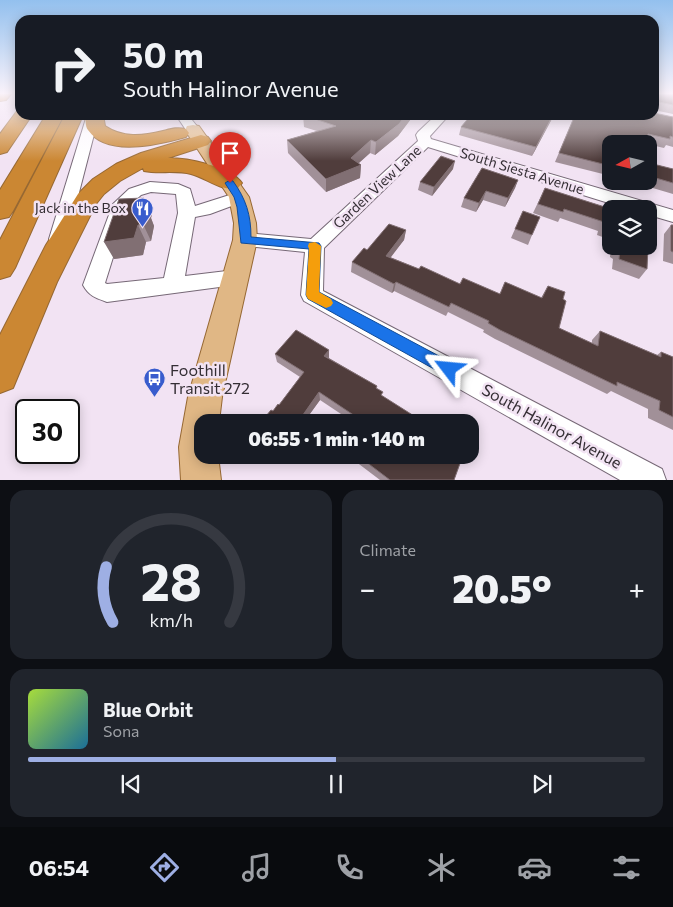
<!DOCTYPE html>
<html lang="en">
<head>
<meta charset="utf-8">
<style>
	:root { --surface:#171b24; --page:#20242c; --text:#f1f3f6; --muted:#9ea1a6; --line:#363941; --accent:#9eafe4 }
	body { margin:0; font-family:Commissioner,sans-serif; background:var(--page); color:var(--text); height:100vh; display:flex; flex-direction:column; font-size:19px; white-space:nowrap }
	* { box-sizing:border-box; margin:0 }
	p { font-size:16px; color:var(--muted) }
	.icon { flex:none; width:28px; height:28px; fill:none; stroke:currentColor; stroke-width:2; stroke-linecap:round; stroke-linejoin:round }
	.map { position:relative; height:480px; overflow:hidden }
	.side { display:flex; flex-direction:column; gap:10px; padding:10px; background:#0d0f14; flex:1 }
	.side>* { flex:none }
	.hud { position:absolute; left:15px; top:15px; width:644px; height:105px; border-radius:15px; box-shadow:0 2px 12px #0003; background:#171b24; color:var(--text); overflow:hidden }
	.needle { width:32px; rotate:262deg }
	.controls { position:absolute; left:602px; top:135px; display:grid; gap:10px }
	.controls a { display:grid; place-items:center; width:55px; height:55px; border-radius:10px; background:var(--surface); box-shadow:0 2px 12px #0003; font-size:25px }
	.speed { position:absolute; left:15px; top:399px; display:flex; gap:10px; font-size:25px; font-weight:700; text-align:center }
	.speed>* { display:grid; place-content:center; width:65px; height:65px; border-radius:50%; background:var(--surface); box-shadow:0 2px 12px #0003; line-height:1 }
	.speed .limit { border:2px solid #111; border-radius:8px; background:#fff; color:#111 }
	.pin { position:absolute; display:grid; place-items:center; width:42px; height:42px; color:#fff; margin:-51px -21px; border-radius:50% 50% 50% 0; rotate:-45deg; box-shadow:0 0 5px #0007 }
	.pin .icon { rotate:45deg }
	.me { position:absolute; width:55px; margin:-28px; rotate:299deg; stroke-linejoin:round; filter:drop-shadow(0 0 4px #0008) }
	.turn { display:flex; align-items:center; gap:18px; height:105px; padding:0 25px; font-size:22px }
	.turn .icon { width:65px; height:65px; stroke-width:2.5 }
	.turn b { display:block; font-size:35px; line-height:42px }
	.big { font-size:38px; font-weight:800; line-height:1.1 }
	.side .widget { flex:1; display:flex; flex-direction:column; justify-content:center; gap:8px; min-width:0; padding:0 18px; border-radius:15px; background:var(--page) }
	.side .dial { align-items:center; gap:0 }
	.dial svg { height:130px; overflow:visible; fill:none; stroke:var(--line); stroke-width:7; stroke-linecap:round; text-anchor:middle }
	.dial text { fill:var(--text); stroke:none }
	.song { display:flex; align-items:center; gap:15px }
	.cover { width:60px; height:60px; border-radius:8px; background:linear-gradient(135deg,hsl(80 70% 55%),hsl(200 70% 35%)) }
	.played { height:5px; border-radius:2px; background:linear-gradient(90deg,var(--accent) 50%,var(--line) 50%) }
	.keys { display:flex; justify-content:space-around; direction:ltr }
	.heat { display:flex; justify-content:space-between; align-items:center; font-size:28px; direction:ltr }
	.side .tiles { flex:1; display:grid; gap:10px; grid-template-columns:1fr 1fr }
	.widget:last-child { grid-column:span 2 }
	.trip { position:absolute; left:194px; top:414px; width:285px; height:50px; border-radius:15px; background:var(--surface); box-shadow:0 2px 12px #0003; font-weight:800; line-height:50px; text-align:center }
	.dock { display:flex; height:80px; justify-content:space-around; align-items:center; background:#090b0e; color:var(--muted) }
	.dock .icon { width:35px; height:35px }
	.dock .active { color:var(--accent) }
	.dock b { font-size:22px; color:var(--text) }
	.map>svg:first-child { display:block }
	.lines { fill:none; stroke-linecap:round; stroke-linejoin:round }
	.minor-casing { stroke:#766876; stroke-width:2 }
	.major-casing { stroke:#966833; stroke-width:2 }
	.highway-casing { stroke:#966833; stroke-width:2 }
	.minor { fill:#fff; fill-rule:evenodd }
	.major { fill:#e0b785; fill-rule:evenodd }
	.highway { fill:#cb8733; fill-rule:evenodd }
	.wall { fill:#a19098 }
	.shaded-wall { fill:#816f73 }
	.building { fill:#503d3c; stroke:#816f73 }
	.route { fill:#1a73e8; stroke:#114b97 }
	.slow { fill:#f59e0b }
	.labels { text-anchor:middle; stroke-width:5; stroke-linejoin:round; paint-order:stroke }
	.street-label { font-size:14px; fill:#342e34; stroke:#f2e3f3 }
	.poi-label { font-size:14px; fill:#342e34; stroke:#f2e3f3; text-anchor:end }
	.near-poi-label { font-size:16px; fill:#342e34; stroke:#f2e3f3; text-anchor:start }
	.near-street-label { font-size:16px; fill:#342e34; stroke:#f2e3f3 }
</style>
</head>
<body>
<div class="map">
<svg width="673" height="480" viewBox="0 0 673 480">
	<rect width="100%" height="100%" fill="#f2e3f3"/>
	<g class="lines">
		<defs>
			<path id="minor" d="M87 115H99L67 239 65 244 58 245 51 244 49 239Z
				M176 115H188L200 130 198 133H188Z
				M436 115H449L430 136 431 139 673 210V222L649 215V209H628L428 147 324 248 323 291 662 469 666 480H620L304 301 301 295 305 252 238 245 236 240 238 235 245 233 311 239 418 141 416 135 418 132Z
				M150 182 178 184 190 189 195 206 239 192 245 193 247 197 245 201 210 214 195 217 185 276 235 270 242 272 245 278 242 284 107 302C96 298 89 296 83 285L113 204 129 189ZM151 192 176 194 178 213 164 278 107 284 105 283 129 206 141 195Z"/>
			<path id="major" d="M193 125 199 126 249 197 256 223 257 240 222 397 219 422H202V455H218L221 480H181L179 447 188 397 233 240 234 223 229 197 185 130 187 126Z"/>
			<path id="highway" d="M0 94H11L6 100 0 101Z
				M20 110V115H32L7 152 0 154V134L17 111Z
				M46 115H64L13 211 9 217 0 219V190Z
				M65 115H83L15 268 10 276 0 279V240Z
				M85 115H103L105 126C123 138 142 136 163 131 171 129 177 127 186 129L189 133 186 137C160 144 107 158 88 130 85 126 86 120 85 115Z
				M201 135 208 137 211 141 208 145 168 158C187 158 230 166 242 183L238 188C221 192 207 178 191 174 175 170 159 174 144 171L143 168 120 181 104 194 96 204 57 282 13 388 0 393V335L46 245 78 194 93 179 116 164 141 153Z"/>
		</defs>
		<!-- minor casing -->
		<use href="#minor" class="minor-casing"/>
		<!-- major casing -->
		<use href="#major" class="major-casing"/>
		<!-- highway casing -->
		<use href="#highway" class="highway-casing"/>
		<!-- minor -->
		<use href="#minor" class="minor"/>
		<!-- major -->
		<use href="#major" class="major"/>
		<!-- highway -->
		<use href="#highway" class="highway"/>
	</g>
	<!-- wall -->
	<path class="wall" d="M654 94H673V114L654 110V111Z
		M303 115 413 116 398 136 375 155 370 153 358 164 361 165 360 178 326 192 288 153 287 140 317 131 304 127Z
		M471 115H554L532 156 459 135 461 127Z
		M575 115 673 117V147L666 145 664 148 647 144H611V176L555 162Z
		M649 163 673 169V194L629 181H649Z
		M453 169 432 196 418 190 420 182Z
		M518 180 515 188 505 207 483 200 476 212 461 207 464 198Z
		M545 188 611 209V240L597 235 598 231 560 218 558 222 533 213Z
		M144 198 152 214 151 218 154 226 151 241 146 242 143 255 114 259Z
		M523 211 532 235 528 245 511 238Z
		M671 225H673V264L663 261 664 234Z
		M406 230 404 240 390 257 419 269 460 284 500 294 505 282 541 298 548 286 563 299 559 328 592 343V340L600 331 657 355 661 352 673 357V430L648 418V409L611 391 607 394 495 339 483 332 484 330 448 312 446 316 394 291 392 293 351 272 352 262 367 250Z
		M611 246H648L647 269 639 279 612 269 613 259 610 257Z
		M329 350V358L377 386 376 389 382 396 422 421 436 422H353L320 400 304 422H261L279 405 300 377 277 362 275 354Z
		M351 455H463L454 480H380L351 458Z"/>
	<!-- shaded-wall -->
	<path class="shaded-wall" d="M659 102 654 111V106Z
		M406 115H414L398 136 375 155 376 142Z
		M553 115H554L532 156 536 147Z
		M371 140 370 153 353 168 361 165 360 178 326 192V179Z
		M455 161 453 169 432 196 434 187Z
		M518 180 515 188 505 207 508 198Z
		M486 191 483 200 476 212 479 203Z
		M144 198 152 214 151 218 154 226 151 241 143 224 141 210Z
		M138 225 146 242 143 255 114 259 104 242Z
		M406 230 404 240 385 265 386 256Z
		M396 282 394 291 392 293 394 284Z
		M329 350V358L324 356Z
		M319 392 320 400 304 422H298Z"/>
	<!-- building -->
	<path class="building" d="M654 94H673V105L659 102 657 105 654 106Z
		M654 113 673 117V137L670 136V139L648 134 647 144H611V166L559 153 575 115H654Z
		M303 115H406L399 124 376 142 371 140 351 158 361 165 326 179 287 140 336 126Z
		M471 115H553L536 147 461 127Z
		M441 156 455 161 434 187 420 182Z
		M649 163 673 169V183L649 176Z
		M482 168 518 180 508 198 486 191 479 203 464 198Z
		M545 188 611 209V229L603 226 604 222 564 209 563 212 538 204Z
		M144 198 141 210 147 209 143 224 138 225 134 238 104 242 119 199Z
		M523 211 540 217 532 235 515 229Z
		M389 224 406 230 386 256 419 269 421 266 460 284 463 278 500 294 505 282 542 298 548 286 565 292 563 299 566 301 559 328 598 346 600 331 661 357V352L673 357V417L659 410 660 401 617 382V386L500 330 488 323 489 321 451 303 449 307 396 282 394 284 352 262 364 248 367 250Z
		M671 225H673V252L671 251Z
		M617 246H648L647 269 619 259 620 250 617 248Z
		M296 330 329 350 324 356 377 386 376 388 383 392 381 395 422 421 425 416 436 422H364L319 392 298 422H261L271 410 273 411 278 404 279 405 304 372 275 354Z
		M357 455H463L454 480H390Z"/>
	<!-- sky -->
	<linearGradient id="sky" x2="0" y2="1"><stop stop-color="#93c0ee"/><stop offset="0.58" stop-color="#f9f2fa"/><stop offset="1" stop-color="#f9f2fa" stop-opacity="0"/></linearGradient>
	<rect width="673" height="161" fill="url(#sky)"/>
	<!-- route -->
	<path class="route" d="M230 180 233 181C246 199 251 215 251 237L319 243 321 246 319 292 454 364 456 369 454 374 449 377 443 374 308 299 306 295 309 249 241 243 237 207 234 197 225 183Z"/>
	<!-- slow -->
	<path class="slow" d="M315 242 321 246 319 292 331 299 333 303 331 306 326 308 308 299 306 295 309 249 308 246 309 243Z"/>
	<!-- icons -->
	<defs>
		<symbol id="restaurant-pin" viewBox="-11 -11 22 30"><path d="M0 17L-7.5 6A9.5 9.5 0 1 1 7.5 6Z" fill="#385ccd" stroke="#f2e3f3"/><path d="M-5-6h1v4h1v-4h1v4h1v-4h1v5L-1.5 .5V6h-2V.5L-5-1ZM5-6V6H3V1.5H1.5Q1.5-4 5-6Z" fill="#fff"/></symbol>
		<symbol id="bus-pin" viewBox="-11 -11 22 30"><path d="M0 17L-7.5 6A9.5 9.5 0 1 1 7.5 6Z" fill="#385ccd" stroke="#f2e3f3"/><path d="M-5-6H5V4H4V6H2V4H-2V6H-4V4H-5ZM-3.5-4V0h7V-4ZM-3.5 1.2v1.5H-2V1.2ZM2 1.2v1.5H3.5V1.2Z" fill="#fff"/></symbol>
	</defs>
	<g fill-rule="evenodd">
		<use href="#restaurant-pin" x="130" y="196" width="25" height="34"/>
		<use href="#bus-pin" x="142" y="366" width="25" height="34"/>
	</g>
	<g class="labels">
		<!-- street labels -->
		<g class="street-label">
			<text transform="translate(522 171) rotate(17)" y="5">South Siesta Avenue</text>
			<text transform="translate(377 187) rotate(-43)" y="5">Garden View Lane</text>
		</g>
		<!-- poi labels -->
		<g class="poi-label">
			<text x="126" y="213">Jack in the Box</text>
		</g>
		<!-- near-poi labels -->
		<g class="near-poi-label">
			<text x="170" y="376">Foothill<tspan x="170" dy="18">Transit 272</tspan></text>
		</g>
		<!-- near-street labels -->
		<g class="near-street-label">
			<text transform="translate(552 426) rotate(29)" y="6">South Halinor Avenue</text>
		</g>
	</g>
</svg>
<div class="controls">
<a><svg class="needle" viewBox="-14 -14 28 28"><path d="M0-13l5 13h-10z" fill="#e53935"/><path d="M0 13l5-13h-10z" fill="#9ea1a6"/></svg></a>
<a><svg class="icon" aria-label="layers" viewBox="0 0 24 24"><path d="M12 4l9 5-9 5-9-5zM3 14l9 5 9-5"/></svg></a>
</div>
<div class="speed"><div class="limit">30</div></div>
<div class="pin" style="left:230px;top:183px;background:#d93025"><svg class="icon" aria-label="arrive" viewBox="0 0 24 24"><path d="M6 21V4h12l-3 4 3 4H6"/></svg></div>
<svg class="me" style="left:449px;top:369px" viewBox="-20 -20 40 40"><path d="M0-17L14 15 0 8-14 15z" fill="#1a73e8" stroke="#fff" stroke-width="4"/></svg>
<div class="trip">06:55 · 1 min · 140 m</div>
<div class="hud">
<div class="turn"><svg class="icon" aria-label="right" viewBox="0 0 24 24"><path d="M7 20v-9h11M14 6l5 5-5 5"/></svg><div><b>50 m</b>South Halinor Avenue</div></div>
</div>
</div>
<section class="side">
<div class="tiles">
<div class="widget dial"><svg viewBox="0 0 100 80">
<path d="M14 69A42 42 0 1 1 86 69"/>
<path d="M14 69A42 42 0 0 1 10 35" stroke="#9eafe4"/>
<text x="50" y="56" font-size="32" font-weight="700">28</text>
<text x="50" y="72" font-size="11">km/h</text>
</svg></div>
<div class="widget"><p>Climate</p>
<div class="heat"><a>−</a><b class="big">20.5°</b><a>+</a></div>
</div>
<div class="widget">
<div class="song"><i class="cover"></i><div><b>Blue Orbit</b><p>Sona</p></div></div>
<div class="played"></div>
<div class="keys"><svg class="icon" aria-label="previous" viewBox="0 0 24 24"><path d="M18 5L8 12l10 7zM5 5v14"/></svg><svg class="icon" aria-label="pause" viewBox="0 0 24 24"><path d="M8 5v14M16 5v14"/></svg><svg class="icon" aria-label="next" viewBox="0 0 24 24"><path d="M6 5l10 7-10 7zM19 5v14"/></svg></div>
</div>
</div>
</section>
<nav class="dock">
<b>06:54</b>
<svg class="icon active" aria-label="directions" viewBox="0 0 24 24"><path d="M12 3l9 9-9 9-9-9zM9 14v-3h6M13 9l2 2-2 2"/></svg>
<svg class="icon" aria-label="music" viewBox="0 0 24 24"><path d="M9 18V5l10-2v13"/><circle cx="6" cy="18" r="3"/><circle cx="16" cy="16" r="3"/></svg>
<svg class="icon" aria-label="phone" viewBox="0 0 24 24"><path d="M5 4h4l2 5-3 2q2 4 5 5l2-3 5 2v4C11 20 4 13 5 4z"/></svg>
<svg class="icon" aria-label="climate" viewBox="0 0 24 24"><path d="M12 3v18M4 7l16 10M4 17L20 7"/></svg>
<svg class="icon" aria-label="car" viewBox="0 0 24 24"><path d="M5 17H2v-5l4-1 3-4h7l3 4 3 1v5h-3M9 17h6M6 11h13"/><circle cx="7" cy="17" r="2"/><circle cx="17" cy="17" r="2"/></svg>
<svg class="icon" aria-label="filters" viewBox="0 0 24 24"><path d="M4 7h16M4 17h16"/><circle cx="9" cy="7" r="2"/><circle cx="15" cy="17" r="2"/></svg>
</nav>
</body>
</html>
